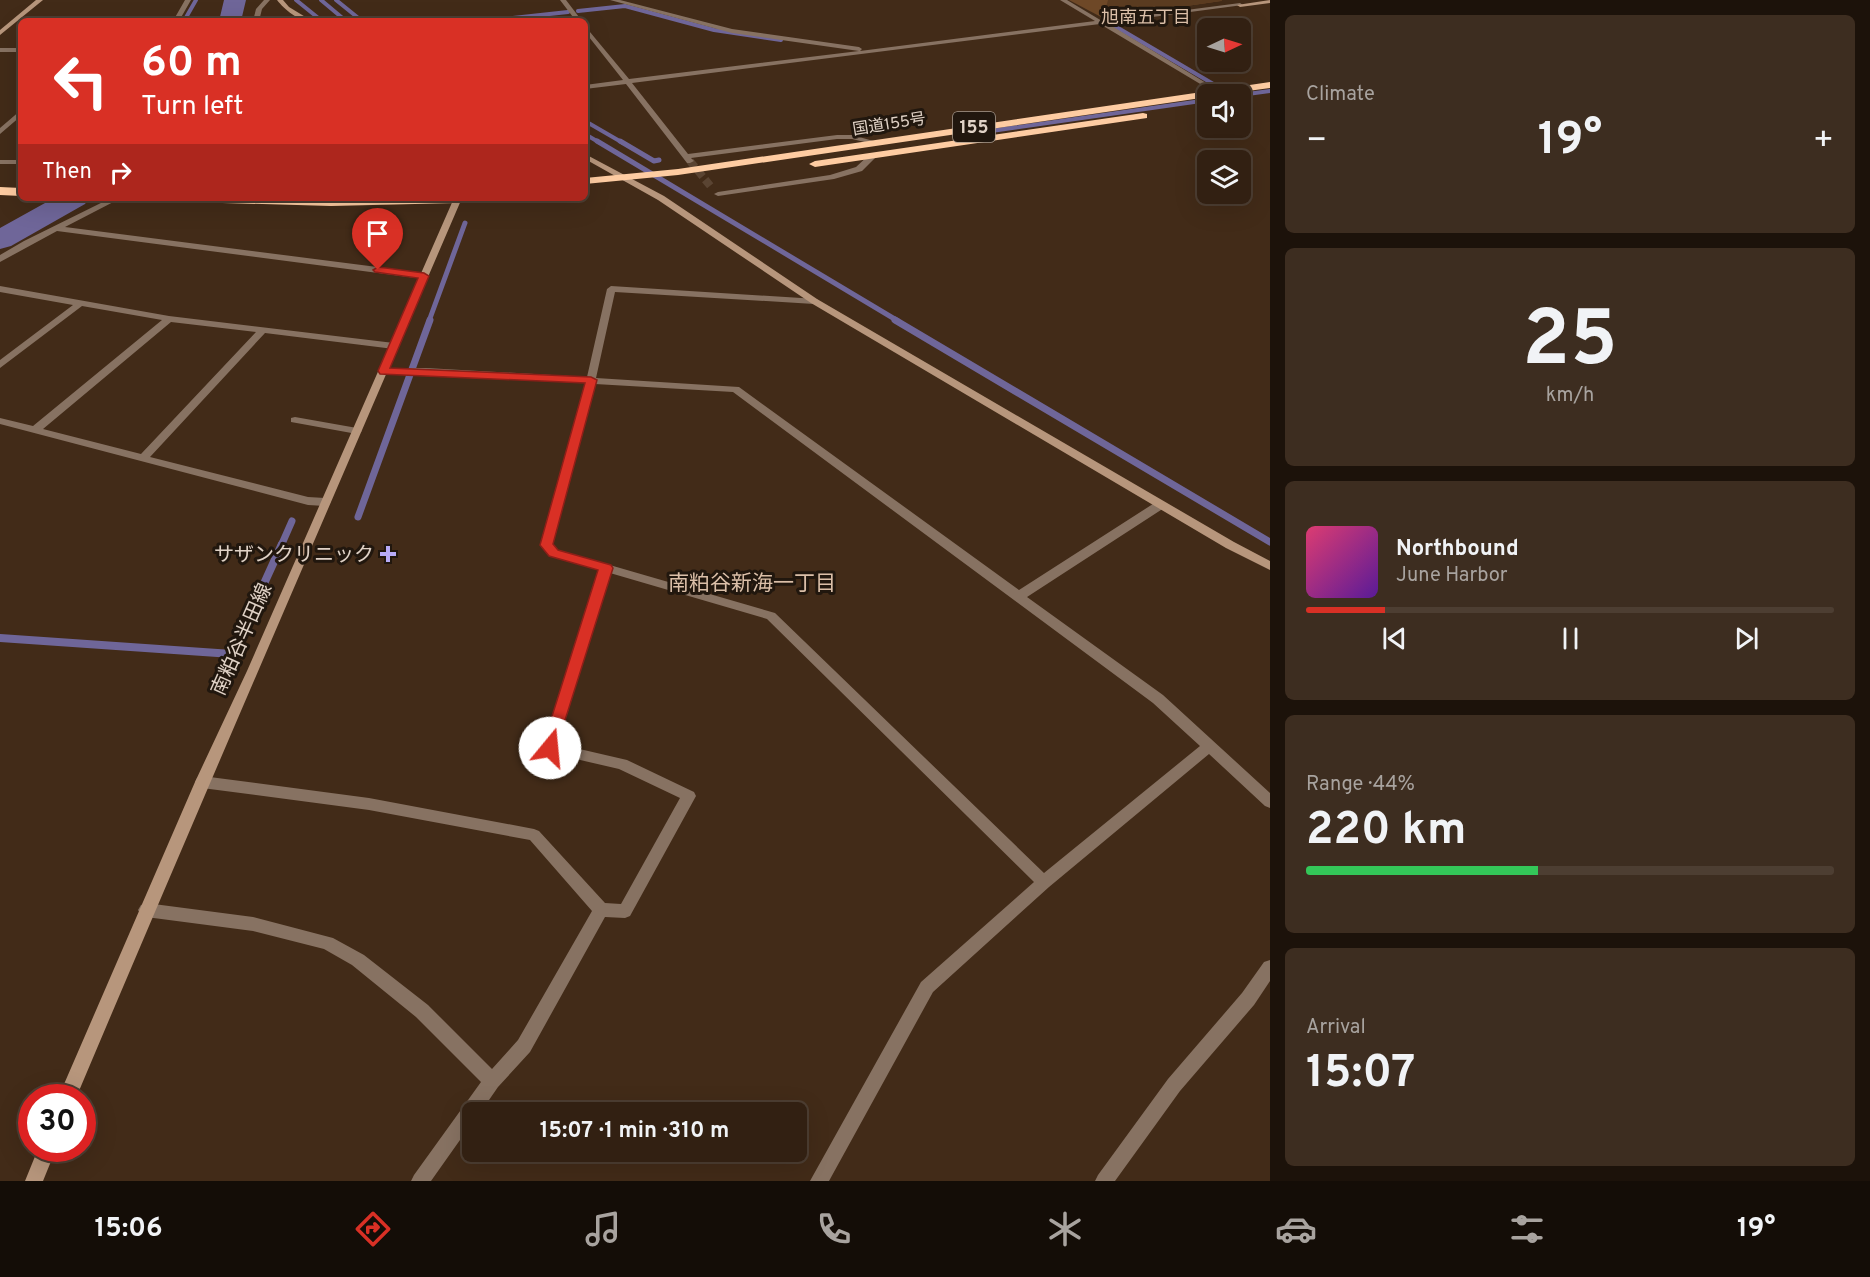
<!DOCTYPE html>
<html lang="en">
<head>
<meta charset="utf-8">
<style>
	:root { --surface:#322012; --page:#3d2d20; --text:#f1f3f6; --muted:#a8a39f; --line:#4d3e32; --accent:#d93025 }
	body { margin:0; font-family:Overpass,"Noto Sans JP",sans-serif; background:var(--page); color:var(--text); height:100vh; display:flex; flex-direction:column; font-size:22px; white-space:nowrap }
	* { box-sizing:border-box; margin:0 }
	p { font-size:20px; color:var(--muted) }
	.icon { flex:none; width:33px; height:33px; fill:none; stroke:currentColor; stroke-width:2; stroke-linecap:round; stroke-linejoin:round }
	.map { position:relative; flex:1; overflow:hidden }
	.sheet { display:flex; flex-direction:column; gap:15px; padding:15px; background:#1c120a; width:600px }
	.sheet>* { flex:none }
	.hud { position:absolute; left:18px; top:18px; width:570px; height:183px; border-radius:9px; box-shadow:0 6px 24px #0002,0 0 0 2px var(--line); background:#d93025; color:#fff; overflow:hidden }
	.needle { width:39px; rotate:86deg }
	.fabs { position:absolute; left:1197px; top:18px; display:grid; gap:12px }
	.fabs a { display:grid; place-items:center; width:54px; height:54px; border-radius:9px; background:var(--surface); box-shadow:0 6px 24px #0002,0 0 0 2px var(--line); font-size:30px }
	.speed { position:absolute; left:18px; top:1084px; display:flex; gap:12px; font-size:30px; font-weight:700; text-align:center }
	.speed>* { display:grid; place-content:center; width:78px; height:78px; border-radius:50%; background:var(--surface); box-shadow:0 6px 24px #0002,0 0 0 2px var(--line); line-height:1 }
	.speed .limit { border:9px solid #d22; background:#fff; color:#111 }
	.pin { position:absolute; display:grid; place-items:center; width:51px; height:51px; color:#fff; margin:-62px -26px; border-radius:50% 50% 50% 0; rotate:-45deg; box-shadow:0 0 6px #0007 }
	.pin .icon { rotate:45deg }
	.me { position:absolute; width:66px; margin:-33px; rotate:17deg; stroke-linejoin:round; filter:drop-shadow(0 0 4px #0008) }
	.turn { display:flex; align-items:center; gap:21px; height:126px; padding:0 24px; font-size:27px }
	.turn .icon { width:78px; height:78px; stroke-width:2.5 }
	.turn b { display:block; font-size:42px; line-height:51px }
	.then { display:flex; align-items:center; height:57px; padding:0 24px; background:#0003; gap:12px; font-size:22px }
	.big { font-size:45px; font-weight:700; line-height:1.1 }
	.sheet .tile { flex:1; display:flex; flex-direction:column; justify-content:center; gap:9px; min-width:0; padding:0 21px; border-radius:9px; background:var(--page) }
	.sheet .dial { align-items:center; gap:0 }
	.dial b { font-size:78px; line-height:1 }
	.song { display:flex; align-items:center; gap:18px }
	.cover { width:72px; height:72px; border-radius:9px; background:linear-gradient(135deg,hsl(340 70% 55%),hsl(270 70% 35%)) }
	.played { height:6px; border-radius:3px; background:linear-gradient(90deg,var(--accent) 15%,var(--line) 15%) }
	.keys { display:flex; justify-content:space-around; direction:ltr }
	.heat { display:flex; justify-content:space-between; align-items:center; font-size:33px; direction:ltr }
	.charge { height:9px; border-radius:4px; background:linear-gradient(90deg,#34c759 44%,var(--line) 0) }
	.trip { position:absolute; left:462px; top:1102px; width:345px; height:60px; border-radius:9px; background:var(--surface); box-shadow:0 6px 24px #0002,0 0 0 2px var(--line); font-weight:700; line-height:60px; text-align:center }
	.tab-bar { display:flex; height:96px; justify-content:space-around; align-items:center; background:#140d07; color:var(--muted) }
	.tab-bar .icon { width:42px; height:42px }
	.tab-bar .selected { color:var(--accent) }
	.tab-bar b { font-size:27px; color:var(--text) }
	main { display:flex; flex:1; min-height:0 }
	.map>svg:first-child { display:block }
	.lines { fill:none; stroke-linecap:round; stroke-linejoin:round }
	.stream-far3 { stroke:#6f6699; stroke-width:4 }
	.stream-far2 { stroke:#6f6699; stroke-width:5 }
	.stream-far1 { stroke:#6f6699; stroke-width:7 }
	.stream { stroke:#6f6699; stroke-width:8 }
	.river { fill:#6f6699; fill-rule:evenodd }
	.street-tunnel { stroke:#5a4432; stroke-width:8; stroke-dasharray:8 4; stroke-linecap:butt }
	.lane { fill:#877262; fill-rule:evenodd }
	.street { fill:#877262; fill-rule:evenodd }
	.secondary { fill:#b7967c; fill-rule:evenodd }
	.highway { fill:#fecca2; fill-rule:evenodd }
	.wall { fill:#6e4827 }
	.shaded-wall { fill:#5a3b20 }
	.route { fill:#d93025; stroke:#8d1f18; stroke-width:1.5 }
	.poi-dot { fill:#b8abf7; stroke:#21170e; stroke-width:2 }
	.labels { text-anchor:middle; stroke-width:6; stroke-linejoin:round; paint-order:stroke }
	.far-street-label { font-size:16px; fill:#e0d2c6; stroke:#21170e }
	.far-neighbourhood-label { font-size:18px; fill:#dbbfa8; stroke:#21170e }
	.shield { fill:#21170e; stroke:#a79a8f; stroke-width:1.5 }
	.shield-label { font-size:18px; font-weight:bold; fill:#e0d2c6 }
	.poi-label { font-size:20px; fill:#e0d2c6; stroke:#21170e; text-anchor:end }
	.street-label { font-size:20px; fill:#e0d2c6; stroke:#21170e }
	.neighbourhood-label { font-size:21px; fill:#dbbfa8; stroke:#21170e }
</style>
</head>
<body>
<main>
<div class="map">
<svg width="1270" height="1181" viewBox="0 0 1270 1181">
	<rect width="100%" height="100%" fill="#422b18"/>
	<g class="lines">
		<!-- stream-far3 -->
		<path class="stream-far3" d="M296 0 322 21
			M321 0 346 21
			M336 0 362 21
			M578 11 625 6 714 30 781 40
			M184 21 196 0
			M486 21 568 12
			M1113 25 1215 85
			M1240 95 1270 91
			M585 121 623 143
			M977 133 1208 100
			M585 134 600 143"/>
		<!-- stream-far2 -->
		<path class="stream-far2" d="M597 141 898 321
			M620 141 654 161 659 160
			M429 321 465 223"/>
		<!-- stream-far1 -->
		<path class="stream-far1" d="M895 320 1270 542
			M358 517 430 320
			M281 546 292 521"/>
		<!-- stream -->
		<path class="stream" d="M0 638 232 654 282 544"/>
		<!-- river -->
		<path class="river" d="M224 0H246L241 21H219Z
			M54 198H89L85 204 11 246 0 249V228Z"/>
		<!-- street-tunnel -->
		<path class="street-tunnel" d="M690 161 712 188"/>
		<!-- lane -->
		<path class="lane" d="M295 417 357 428 362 431 357 434 291 422V418Z"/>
		<!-- street -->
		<path class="street" d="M185 0H191L179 21H173Z
			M264 0H270L262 9 259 21H253L256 9Z
			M560 0H566L582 21H576Z
			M610 0H620L732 29 859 47 862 49 860 51 1095 21 1060 0H1067L1102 21 1240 3 1243 5 1107 23 1221 92V94H1217L1100 24 632 83 688 154 837 135H852L877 142 873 144 852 139H837L691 158 694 161 690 163H687L626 84 585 89V85L623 80 585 32V26L629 79 859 51 732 33Z
			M0 48H21V52H0Z
			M21 110V116L0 134V128Z
			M870 154 877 156 862 171 834 179 718 196 714 194 718 192 830 175 856 167Z
			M0 160H21V164H0Z
			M111 198H121L65 227 424 273 428 276 424 279 57 231 0 262V255L24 241Z
			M0 286 169 316 394 343 399 346 394 349 265 333 150 457 308 497 325 498 331 502 325 506 308 505 0 424V418L33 426 162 320 82 306 0 368V360L73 305 0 292ZM171 322 256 332 141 454 43 429Z
			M611 286 817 299 818 301 814 304 615 292 596 378 739 387 1019 590 1156 502H1164L1166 505 1164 508 1027 597 1163 695 1270 793V808L1265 806 1209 754 1049 887 933 992 829 1181H810L921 982 1034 882 767 619 610 573 558 744 627 760 694 792 696 796 630 916 625 918 605 917 530 1052 498 1087 480 1113H472V1123L431 1181H411L414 1175 481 1082 416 1017 352 965 324 949 253 931 146 917 141 915 138 910 141 905 146 903 253 917 333 938 364 955 428 1005 492 1069 518 1040 592 911 530 840 369 810 202 788 197 786 195 782 197 778 202 776 369 798 534 829 539 831 605 903 621 904 680 798 619 769 550 753 545 752 543 748 599 570 550 556 541 545 585 383 426 374H384L379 371 384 368H426L587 377 607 289ZM595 384 733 392 1153 703 1200 746 1044 873 775 613 558 550 553 544Z
			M1270 960V981L1254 1005 1180 1091 1115 1181H1095L1098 1175 1168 1079 1242 993 1264 962Z"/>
		<!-- secondary -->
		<path class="secondary" d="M36 0H43L0 35V30Z
			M277 0H283L289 7 312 21C298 21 285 10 277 0Z
			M1270 0V3L1240 7 1237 5Z
			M585 154 664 196 817 299 1234 542 1270 561V570L1226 548 811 303 658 200 585 159Z
			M454 198H462C333 498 203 797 76 1098H58L195 782 247 671Z
			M38 1149H56L43 1181H25Z"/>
		<!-- highway -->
		<path class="highway" d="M1270 82V88L1226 94H1208V97L678 175 585 184V178L678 169Z
			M1143 113 1147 114V118L815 167 809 164 815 161Z
			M0 187 21 188V196L0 195Z
			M183 198H505L499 202 331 206 189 202Z"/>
	</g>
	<!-- wall -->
	<path class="wall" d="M1069 0H1222L1221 1 1103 18Z"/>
	<!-- shaded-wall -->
	<path class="shaded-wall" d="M1108 0H1222L1221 1 1103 18Z"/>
	<!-- route -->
	<path class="route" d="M378 267 424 273 429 276 390 368 591 377 597 380 553 544 558 550 611 565 613 568 555 752 550 754 544 752 542 748 598 570 549 556 540 545 585 383 380 374 378 371 418 278 375 272 373 270Z"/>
	<!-- markers -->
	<path class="poi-dot" d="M385 545h6v6h6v6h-6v6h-6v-6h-6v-6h6z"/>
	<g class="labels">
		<!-- far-street labels -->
		<g class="far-street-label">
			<text transform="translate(889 123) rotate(-9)" y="6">国道155号</text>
		</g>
		<!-- far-neighbourhood labels -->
		<g class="far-neighbourhood-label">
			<text x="1146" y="23">旭南五丁目</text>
		</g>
		<!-- shield labels -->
		<rect class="shield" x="953" y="112" width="42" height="30" rx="4.5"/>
		<g class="shield-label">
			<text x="974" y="133">155</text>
		</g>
		<!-- poi labels -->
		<g class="poi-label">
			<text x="374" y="561">サザンクリニック</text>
		</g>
		<!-- street labels -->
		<g class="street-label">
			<text transform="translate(241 639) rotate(-66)" y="7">南粕谷半田線</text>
		</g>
		<!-- neighbourhood labels -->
		<g class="neighbourhood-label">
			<text x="752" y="590">南粕谷新海一丁目</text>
		</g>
	</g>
</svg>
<div class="fabs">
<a><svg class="needle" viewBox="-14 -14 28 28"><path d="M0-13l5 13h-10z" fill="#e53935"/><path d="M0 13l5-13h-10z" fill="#a8a39f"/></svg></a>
<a><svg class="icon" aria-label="sound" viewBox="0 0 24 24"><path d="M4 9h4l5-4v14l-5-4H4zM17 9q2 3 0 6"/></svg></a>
<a><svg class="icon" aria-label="layers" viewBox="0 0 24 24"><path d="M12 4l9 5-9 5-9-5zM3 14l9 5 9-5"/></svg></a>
</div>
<div class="speed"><div class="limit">30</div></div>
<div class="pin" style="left:378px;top:270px;background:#d93025"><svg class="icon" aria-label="arrive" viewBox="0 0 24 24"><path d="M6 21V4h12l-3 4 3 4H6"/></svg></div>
<svg class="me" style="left:550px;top:748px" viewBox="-20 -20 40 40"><circle r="19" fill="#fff"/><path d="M0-13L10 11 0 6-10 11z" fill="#d93025"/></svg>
<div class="trip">15:07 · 1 min · 310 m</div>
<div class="hud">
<div class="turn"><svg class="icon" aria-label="left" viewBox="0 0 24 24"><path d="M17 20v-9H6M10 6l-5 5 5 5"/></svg><div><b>60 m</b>Turn left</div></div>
<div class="then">Then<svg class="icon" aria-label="right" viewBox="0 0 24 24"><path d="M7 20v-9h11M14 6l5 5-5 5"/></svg></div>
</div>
</div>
<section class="sheet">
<div class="tile"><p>Climate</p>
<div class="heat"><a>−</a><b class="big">19°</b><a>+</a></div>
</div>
<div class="tile dial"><b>25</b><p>km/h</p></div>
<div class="tile">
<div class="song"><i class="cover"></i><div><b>Northbound</b><p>June Harbor</p></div></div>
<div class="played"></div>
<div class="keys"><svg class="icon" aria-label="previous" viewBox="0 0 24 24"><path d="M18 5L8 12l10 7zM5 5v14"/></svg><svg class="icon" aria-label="pause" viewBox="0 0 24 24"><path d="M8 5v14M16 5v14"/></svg><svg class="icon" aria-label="next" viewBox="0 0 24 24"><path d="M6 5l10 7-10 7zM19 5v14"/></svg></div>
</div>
<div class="tile"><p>Range · 44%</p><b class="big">220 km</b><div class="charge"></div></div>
<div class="tile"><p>Arrival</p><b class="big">15:07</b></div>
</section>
</main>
<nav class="tab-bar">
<b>15:06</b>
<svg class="icon selected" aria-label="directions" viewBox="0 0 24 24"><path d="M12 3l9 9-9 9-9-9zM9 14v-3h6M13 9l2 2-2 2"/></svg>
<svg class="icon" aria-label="music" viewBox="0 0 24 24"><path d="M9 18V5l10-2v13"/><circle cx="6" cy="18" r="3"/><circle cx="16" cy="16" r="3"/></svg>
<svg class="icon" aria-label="phone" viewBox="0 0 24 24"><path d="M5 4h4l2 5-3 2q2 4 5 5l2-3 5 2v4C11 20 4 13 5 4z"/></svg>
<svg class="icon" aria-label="climate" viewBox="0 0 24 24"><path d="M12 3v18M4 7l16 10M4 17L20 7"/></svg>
<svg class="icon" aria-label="car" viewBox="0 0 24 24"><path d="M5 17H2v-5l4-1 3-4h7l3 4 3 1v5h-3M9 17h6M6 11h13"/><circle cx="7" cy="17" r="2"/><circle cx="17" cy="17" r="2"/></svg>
<svg class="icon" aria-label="filters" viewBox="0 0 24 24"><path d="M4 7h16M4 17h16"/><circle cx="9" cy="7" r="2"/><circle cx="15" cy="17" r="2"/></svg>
<b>19°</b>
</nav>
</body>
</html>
